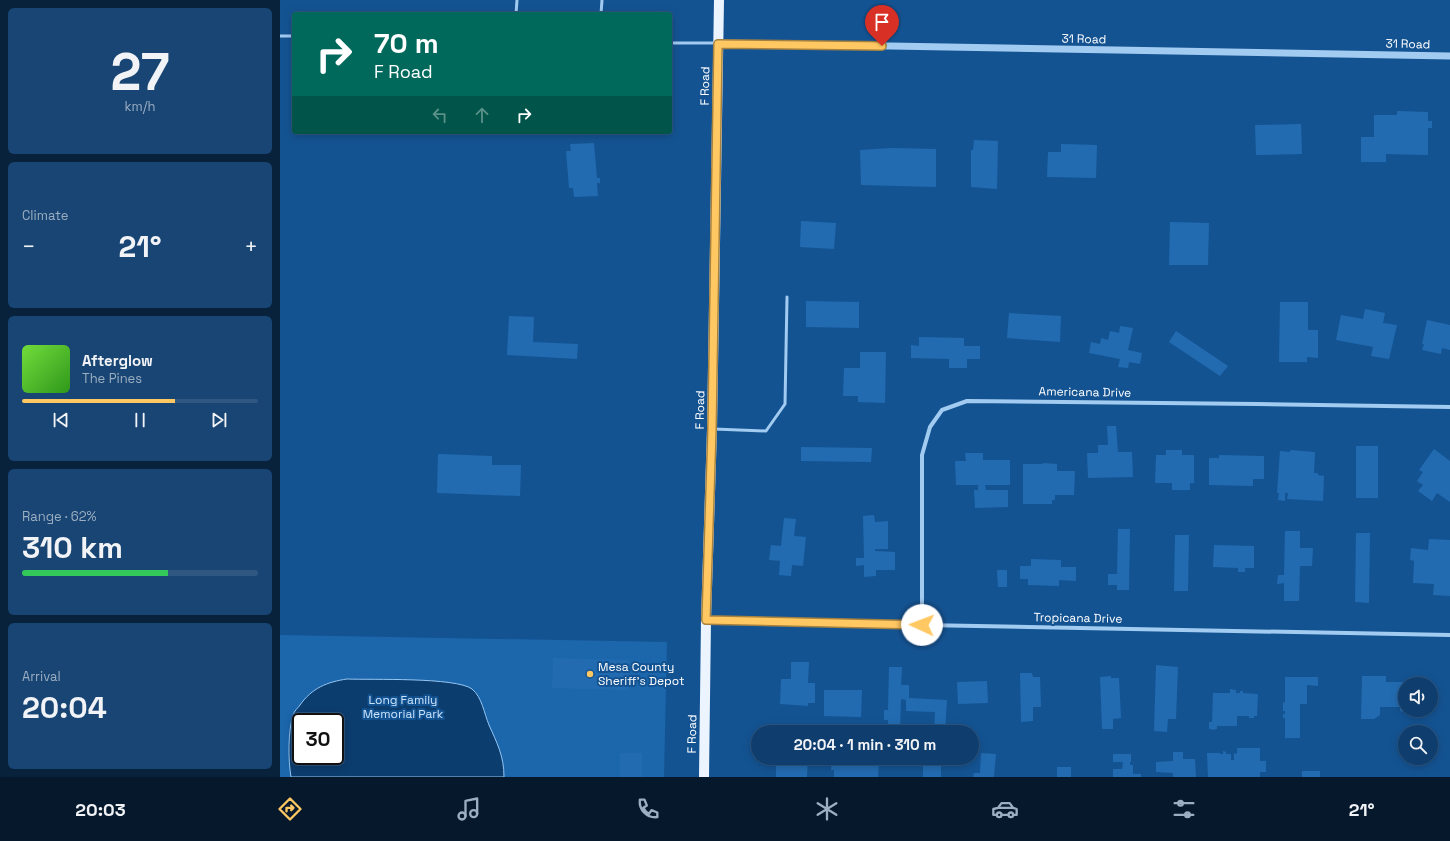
<!DOCTYPE html>
<html lang="en">
<head>
<meta charset="utf-8">
<style>
	:root { --surface:#0f3e6e; --page:#184573; --text:#f1f3f6; --muted:#9baec2; --line:#2f5781; --accent:#ffc862 }
	body { margin:0; font-family:"Space Grotesk",sans-serif; background:var(--page); color:var(--text); height:100vh; display:flex; flex-direction:column; font-size:15px; white-space:nowrap }
	* { box-sizing:border-box; margin:0 }
	p { font-size:13px; color:var(--muted) }
	.icon { flex:none; width:22px; height:22px; fill:none; stroke:currentColor; stroke-width:2; stroke-linecap:round; stroke-linejoin:round }
	.map { position:relative; flex:1; overflow:hidden }
	.details { display:flex; flex-direction:column; gap:8px; padding:8px; background:#08223c; width:280px }
	.details>* { flex:none }
	.top-card { position:absolute; left:12px; top:12px; width:380px; height:122px; border-radius:4px; box-shadow:0 2px 10px #0003,0 0 0 1px var(--line); background:#00695c; color:#fff; overflow:hidden }
	.buttons { position:absolute; left:1118px; top:677px; display:grid; gap:8px }
	.buttons a { display:grid; place-items:center; width:40px; height:40px; border-radius:50%; background:var(--surface); box-shadow:0 2px 10px #0003,0 0 0 1px var(--line); font-size:20px }
	.speed { position:absolute; left:12px; top:713px; display:flex; gap:8px; font-size:20px; font-weight:700; text-align:center }
	.speed>* { display:grid; place-content:center; width:52px; height:52px; border-radius:50%; background:var(--surface); box-shadow:0 2px 10px #0003,0 0 0 1px var(--line); line-height:1 }
	.speed .limit { border:2px solid #111; border-radius:6px; background:#fff; color:#111 }
	.pin { position:absolute; display:grid; place-items:center; width:34px; height:34px; color:#fff; margin:-41px -17px; border-radius:50% 50% 50% 0; rotate:-45deg; box-shadow:0 0 4px #0007 }
	.pin .icon { rotate:45deg }
	.me { position:absolute; width:44px; margin:-22px; rotate:272deg; stroke-linejoin:round; filter:drop-shadow(0 0 3px #0008) }
	.turn { display:flex; align-items:center; gap:14px; height:84px; padding:0 16px; font-size:18px }
	.turn .icon { width:52px; height:52px; stroke-width:2.5 }
	.turn b { display:block; font-size:28px; line-height:34px }
	.lanes { display:flex; align-items:center; height:38px; padding:0 16px; background:#0003; justify-content:center; gap:20px; direction:ltr }
	.lanes .off { opacity:.35 }
	.big { font-size:30px; font-weight:700; line-height:1.1 }
	.details .tile { flex:1; display:flex; flex-direction:column; justify-content:center; gap:6px; min-width:0; padding:0 14px; border-radius:6px; background:var(--page) }
	.details .dial { align-items:center; gap:0 }
	.dial b { font-size:52px; line-height:1 }
	.song { display:flex; align-items:center; gap:12px }
	.cover { width:48px; height:48px; border-radius:6px; background:linear-gradient(135deg,hsl(100 70% 55%),hsl(110 70% 35%)) }
	.played { height:4px; border-radius:2px; background:linear-gradient(90deg,var(--accent) 65%,var(--line) 65%) }
	.keys { display:flex; justify-content:space-around; direction:ltr }
	.heat { display:flex; justify-content:space-between; align-items:center; font-size:22px; direction:ltr }
	.charge { height:6px; border-radius:3px; background:linear-gradient(90deg,#34c759 62%,var(--line) 0) }
	.trip { position:absolute; left:471px; top:725px; width:228px; height:40px; border-radius:20px; background:var(--surface); box-shadow:0 2px 10px #0003,0 0 0 1px var(--line); font-weight:700; line-height:40px; text-align:center }
	.tab-bar { display:flex; height:64px; justify-content:space-around; align-items:center; background:#06192c; color:var(--muted) }
	.tab-bar .icon { width:28px; height:28px }
	.tab-bar .selected { color:var(--accent) }
	.tab-bar b { font-size:18px; color:var(--text) }
	main { display:flex; flex:1; min-height:0 }
	.map>svg:first-child { display:block }
	.green { fill:#1c66ac; fill-rule:evenodd }
	.water { fill:#0c3d6f; stroke:#94c7f4; fill-rule:evenodd }
	.building { fill:#226bb1 }
	.lines { fill:none; stroke-linecap:round; stroke-linejoin:round }
	.service { stroke:#a2cbf1; stroke-width:3 }
	.minor { stroke:#a2cbf1; stroke-width:4 }
	.tertiary { stroke:#a2cbf1; stroke-width:7 }
	.primary { stroke:#ecf5ff; stroke-width:10 }
	.route-casing { stroke:#a68240; stroke-width:10 }
	.route { stroke:#ffc862; stroke-width:7 }
	.poi-dot { fill:#ffc862; stroke:#145392; stroke-width:1.5 }
	.labels { text-anchor:middle; stroke-width:4; stroke-linejoin:round; paint-order:stroke }
	.street-label { font-size:12px; fill:#fff; stroke:#145392 }
	.poi-label { font-size:12px; fill:#fff; stroke:#145392; text-anchor:start }
	.park-label { font-size:12px; fill:#c9e3fc; stroke:#145392 }
</style>
</head>
<body>
<main>
<section class="details">
<div class="tile dial"><b>27</b><p>km/h</p></div>
<div class="tile"><p>Climate</p>
<div class="heat"><a>−</a><b class="big">21°</b><a>+</a></div>
</div>
<div class="tile">
<div class="song"><i class="cover"></i><div><b>Afterglow</b><p>The Pines</p></div></div>
<div class="played"></div>
<div class="keys"><svg class="icon" aria-label="previous" viewBox="0 0 24 24"><path d="M18 5L8 12l10 7zM5 5v14"/></svg><svg class="icon" aria-label="pause" viewBox="0 0 24 24"><path d="M8 5v14M16 5v14"/></svg><svg class="icon" aria-label="next" viewBox="0 0 24 24"><path d="M6 5l10 7-10 7zM19 5v14"/></svg></div>
</div>
<div class="tile"><p>Range · 62%</p><b class="big">310 km</b><div class="charge"></div></div>
<div class="tile"><p>Arrival</p><b class="big">20:04</b></div>
</section>
<div class="map">
<svg width="1170" height="777" viewBox="0 0 1170 777">
	<rect width="100%" height="100%" fill="#145392"/>
	<!-- green -->
	<path class="green" d="M0 635 387 642 384 777H0ZM21 722H55V756H21Z"/>
	<!-- water -->
	<path class="water" d="M67 679C91 680 176 677 192 689 202 697 204 713 209 725 217 743 224 756 224 777H11C8 759 8 732 13 715 14 711 18 708 20 705 32 688 47 682 67 679ZM21 722H55V756H21Z"/>
	<!-- building -->
	<path class="building" d="M1117 111 1148 112V121H1152V128H1148V155L1106 154V162H1081V137H1094V115H1117Z
		M1021 124 1022 154 976 155 975 125Z
		M694 140 718 141 717 189 691 187V150H693Z
		M314 143 317 178H320V183H317L318 196 294 197 293 188H289L286 151H291L290 144Z
		M781 144 817 145 816 178 767 177 768 152H781Z
		M611 148 656 149V187L581 185 580 150Z
		M521 221 556 223 554 249 520 247Z
		M890 222 929 223 928 265H889Z
		M526 301 579 302V328L526 327Z
		M1000 302H1028V330H1038V358L1027 357V362H999Z
		M1085 309 1105 313 1103 323 1117 325 1109 359 1091 356 1093 347 1056 340 1061 315 1083 319Z
		M729 313 781 316 780 342 727 338Z
		M229 316 254 317 253 342 298 344 297 359 227 355Z
		M1147 320 1170 325V350L1162 348 1161 354 1142 350 1144 344H1142Z
		M840 326 853 328 848 350 862 353 860 364 849 362 848 368 838 367 840 359 809 353 811 342 820 344 821 338 828 340 830 331 839 333Z
		M896 331 948 366 940 376 889 342Z
		M639 337 684 338V346H700V359H687V368H669V359L631 358V345L639 346Z
		M580 352H606L605 403 578 402V396H563L564 368H580Z
		M827 426H836L838 452H852L853 477 808 478 807 453H818V445H828Z
		M1076 446H1098V498H1076Z
		M521 447 592 448 591 462 521 461Z
		M1154 449 1170 461V502L1157 493 1152 501 1138 491 1143 485 1137 481 1143 472 1139 470Z
		M886 450H902V455H914V483H910V490H892V483H875L876 455H886Z
		M1010 450 1035 452 1034 473H1038V475L1044 476 1043 501 1007 499 1008 493H1005V501L998 500 999 493H997L1000 451 1010 452Z
		M685 453H703V460H730V485H705L706 490H728V507L695 508 694 490H698V485H676L675 461H686Z
		M158 454 212 456V465H241L240 496 157 493Z
		M939 455 984 456V479H973V486L929 485V458H939Z
		M763 463 777 464V471H795L794 495H775V500H772V504H743V464H763Z
		M594 515 595 522 608 521V549H595V551L615 552V570H596V576L584 577V565L576 566V558H584L583 516Z
		M504 518 516 519 514 536 526 537 523 566 512 565 511 576 499 575 500 561 489 560 491 545 501 546Z
		M838 529H850L849 590H837V585H828V574H837Z
		M1005 531H1020V548H1033L1032 566H1020L1019 601H1004V583L997 584 998 575H1004Z
		M1076 533H1090L1089 603 1075 602Z
		M895 535H909L908 591H894Z
		M1149 539 1170 540V596L1153 595 1154 584 1133 583 1134 561 1130 560 1131 548 1148 550Z
		M934 545 974 546V568H965V572H958V568L933 567Z
		M751 559 781 560V567H796V581L779 580V586L748 585V579H740V566H751Z
		M717 570H727V587H718Z
		M273 658 349 660 348 690 272 688Z
		M511 662H529L528 683H535V703H528V706L500 704 501 679H511Z
		M876 665 898 667 896 719H888L887 732 874 731Z
		M609 667H622L621 685H629V698L667 700 665 732H654L655 712 626 711V700L621 699 620 729H608V720H604V710H608Z
		M740 673H752L753 677H760L761 707H753V721L741 722Z
		M831 676V678H839L841 718 833 719V729H822L820 677Z
		M1082 676H1106V682H1138V684H1125V712L1120 711V707H1100V715L1094 719H1081Z
		M1005 677H1038V686L1027 685V704H1020V738H1005V718H1003V714H1005V711H1003V702L1005 703Z
		M707 681 708 703 678 704 677 682Z
		M950 689 956 690V693H960V691H963V693L978 694 977 716H974V718H969V716H957V726H937V729L932 730V729H929V722H932L933 693H950Z
		M544 690H582L581 717 544 716Z
		M957 748H980V761H986V772H980V777H928L927 753H940V754H943V751L946 752V754H951V760H954V753L957 754Z
		M893 752H903V759H915L916 777H893V773L876 772V762L893 761Z
		M340 753H362V777H340Z
		M701 753 716 754 714 777H693L694 773H700Z
		M833 754H851V762H850V765H853V774H861V777H833V769H842L843 762H833Z
		M491 758H528L527 777H496V764H505V763L491 762Z
		M552 758H588V763H599L598 777H554V770H551Z
		M643 766H661V777H643Z
		M777 767H791V777H777Z
		M1022 771H1040V777H1022Z"/>
	<g class="lines">
		<!-- service -->
		<path class="service" d="M236 14 237 0
			M321 14 322 0
			M0 36H14
			M390 43H437
			M434 429 486 431 505 404 507 297"/>
		<!-- minor -->
		<path class="minor" d="M427 620 642 625 1170 635
			M642 625V455L650 427 662 410 687 401 977 404 1170 407"/>
		<!-- tertiary -->
		<path class="tertiary" d="M438 43 1170 56"/>
		<!-- primary -->
		<path class="primary" d="M424 777 426 620 432 429 439 0"/>
	</g>
	<g class="lines">
		<defs>
			<path id="route" d="M602 46 438 44 432 429 426 620 642 625"/>
		</defs>
		<!-- route casing -->
		<use href="#route" class="route-casing"/>
		<!-- route -->
		<use href="#route" class="route"/>
	</g>
	<!-- markers -->
	<circle class="poi-dot" cx="310" cy="674" r="4"/>
	<g class="labels">
		<!-- street labels -->
		<g class="street-label">
			<text transform="translate(804 39) rotate(1)" y="4">31 Road</text>
			<text transform="translate(1128 44) rotate(1)" y="4">31 Road</text>
			<text transform="translate(425 86) rotate(-89)" y="4">F Road</text>
			<text transform="translate(805 392) rotate(1)" y="4">Americana Drive</text>
			<text transform="translate(420 410) rotate(-89)" y="4">F Road</text>
			<text transform="translate(798 618) rotate(1)" y="4">Tropicana Drive</text>
			<text transform="translate(412 734) rotate(-89)" y="4">F Road</text>
		</g>
		<!-- poi labels -->
		<g class="poi-label">
			<text x="318" y="671">Mesa County<tspan x="318" dy="14">Sheriff's Depot</tspan></text>
		</g>
		<!-- park labels -->
		<g class="park-label">
			<text x="123" y="704">Long Family<tspan x="123" dy="14">Memorial Park</tspan></text>
		</g>
	</g>
</svg>
<div class="buttons">
<a><svg class="icon" aria-label="sound" viewBox="0 0 24 24"><path d="M4 9h4l5-4v14l-5-4H4zM17 9q2 3 0 6"/></svg></a>
<a><svg class="icon" aria-label="search" viewBox="0 0 24 24"><circle cx="10" cy="10" r="6"/><path d="M15 15l6 6"/></svg></a>
</div>
<div class="speed"><div class="limit">30</div></div>
<div class="pin" style="left:602px;top:46px;background:#d93025"><svg class="icon" aria-label="arrive" viewBox="0 0 24 24"><path d="M6 21V4h12l-3 4 3 4H6"/></svg></div>
<svg class="me" style="left:642px;top:625px" viewBox="-20 -20 40 40"><circle r="19" fill="#fff"/><path d="M0-13L10 11 0 6-10 11z" fill="#ffc862"/></svg>
<div class="trip">20:04 · 1 min · 310 m</div>
<div class="top-card">
<div class="turn"><svg class="icon" aria-label="right" viewBox="0 0 24 24"><path d="M7 20v-9h11M14 6l5 5-5 5"/></svg><div><b>70 m</b>F Road</div></div>
<div class="lanes"><svg class="icon off" aria-label="left" viewBox="0 0 24 24"><path d="M17 20v-9H6M10 6l-5 5 5 5"/></svg><svg class="icon off" aria-label="ahead" viewBox="0 0 24 24"><path d="M12 20V5M6 11l6-6 6 6"/></svg><svg class="icon" aria-label="right" viewBox="0 0 24 24"><path d="M7 20v-9h11M14 6l5 5-5 5"/></svg></div>
</div>
</div>
</main>
<nav class="tab-bar">
<b>20:03</b>
<svg class="icon selected" aria-label="directions" viewBox="0 0 24 24"><path d="M12 3l9 9-9 9-9-9zM9 14v-3h6M13 9l2 2-2 2"/></svg>
<svg class="icon" aria-label="music" viewBox="0 0 24 24"><path d="M9 18V5l10-2v13"/><circle cx="6" cy="18" r="3"/><circle cx="16" cy="16" r="3"/></svg>
<svg class="icon" aria-label="phone" viewBox="0 0 24 24"><path d="M5 4h4l2 5-3 2q2 4 5 5l2-3 5 2v4C11 20 4 13 5 4z"/></svg>
<svg class="icon" aria-label="climate" viewBox="0 0 24 24"><path d="M12 3v18M4 7l16 10M4 17L20 7"/></svg>
<svg class="icon" aria-label="car" viewBox="0 0 24 24"><path d="M5 17H2v-5l4-1 3-4h7l3 4 3 1v5h-3M9 17h6M6 11h13"/><circle cx="7" cy="17" r="2"/><circle cx="17" cy="17" r="2"/></svg>
<svg class="icon" aria-label="filters" viewBox="0 0 24 24"><path d="M4 7h16M4 17h16"/><circle cx="9" cy="7" r="2"/><circle cx="15" cy="17" r="2"/></svg>
<b>21°</b>
</nav>
</body>
</html>
